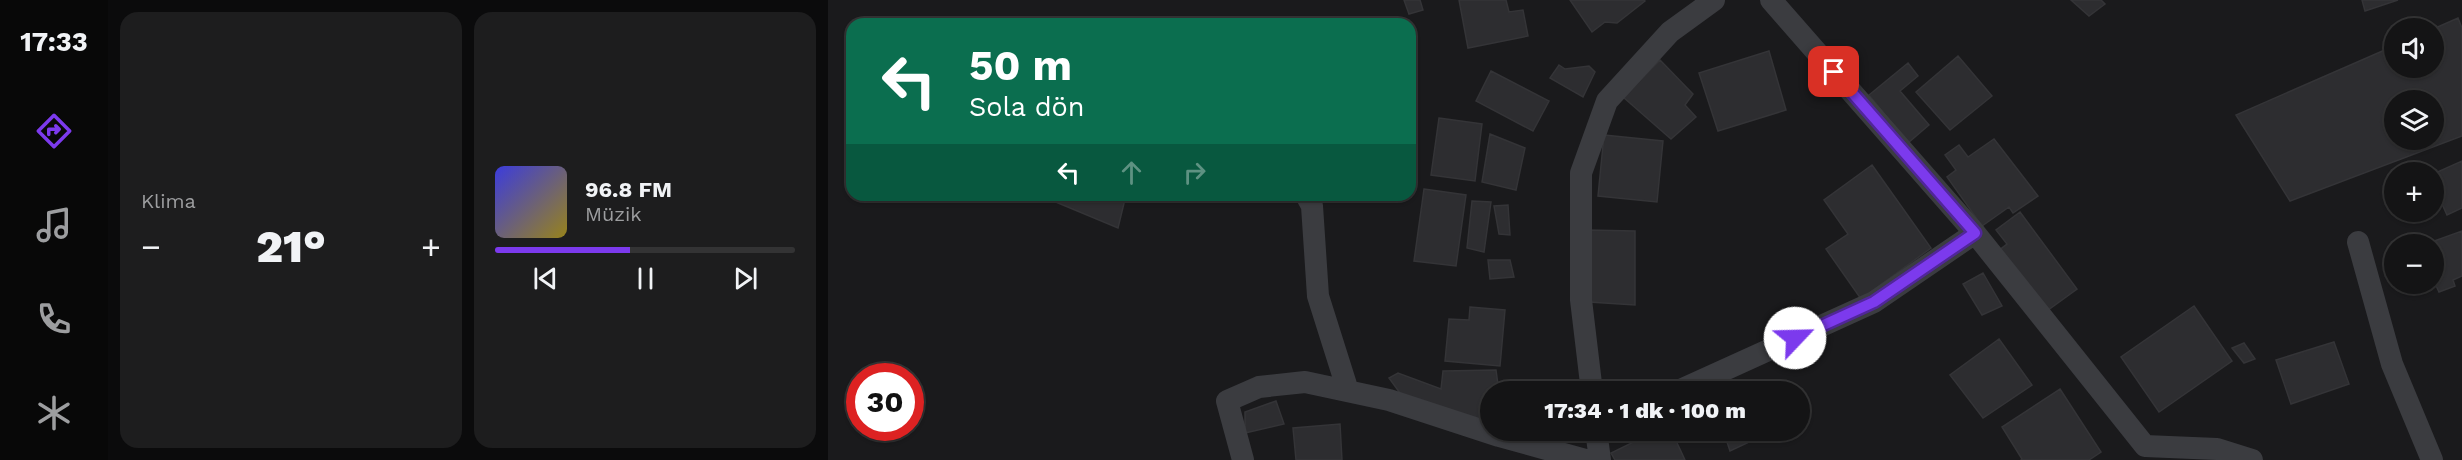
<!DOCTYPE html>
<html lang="tr">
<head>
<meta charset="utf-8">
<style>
	:root { --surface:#141415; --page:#1d1d1e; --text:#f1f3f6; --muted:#9d9ea0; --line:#333334; --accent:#7c3aed }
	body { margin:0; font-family:"Work Sans",sans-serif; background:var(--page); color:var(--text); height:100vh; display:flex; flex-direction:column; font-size:22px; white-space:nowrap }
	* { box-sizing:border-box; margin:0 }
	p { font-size:20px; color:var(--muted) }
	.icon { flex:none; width:33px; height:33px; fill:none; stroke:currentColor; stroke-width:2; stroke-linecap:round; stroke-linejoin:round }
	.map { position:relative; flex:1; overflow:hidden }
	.sheet { display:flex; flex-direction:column; gap:12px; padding:12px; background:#0b0b0c; width:720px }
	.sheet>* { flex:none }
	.top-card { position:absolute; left:18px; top:18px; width:570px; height:183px; border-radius:18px; box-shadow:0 2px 4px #0004,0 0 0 2px var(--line); background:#0b6e4f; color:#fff; overflow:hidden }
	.fabs { position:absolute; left:1556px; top:18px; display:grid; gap:12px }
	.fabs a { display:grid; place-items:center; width:60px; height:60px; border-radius:50%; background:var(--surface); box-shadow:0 2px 4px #0004,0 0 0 2px var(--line); font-size:30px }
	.speed { position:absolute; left:18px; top:363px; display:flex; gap:12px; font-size:30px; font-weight:700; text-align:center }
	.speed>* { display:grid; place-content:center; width:78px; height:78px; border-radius:50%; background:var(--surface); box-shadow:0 2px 4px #0004,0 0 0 2px var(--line); line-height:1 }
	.speed .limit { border:9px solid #d22; background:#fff; color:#111 }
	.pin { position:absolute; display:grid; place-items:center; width:51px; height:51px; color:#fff; margin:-26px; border-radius:12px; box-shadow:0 3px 9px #0006 }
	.me { position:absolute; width:66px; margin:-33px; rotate:66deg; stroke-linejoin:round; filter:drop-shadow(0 0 4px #0008) }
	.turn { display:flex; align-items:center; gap:21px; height:126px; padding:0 24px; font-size:27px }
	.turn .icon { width:78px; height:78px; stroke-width:2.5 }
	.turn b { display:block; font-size:42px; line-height:51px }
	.lanes { display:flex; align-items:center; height:57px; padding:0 24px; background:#0003; justify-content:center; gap:30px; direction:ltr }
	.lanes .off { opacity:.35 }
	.big { font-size:45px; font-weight:800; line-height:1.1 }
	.sheet .card { flex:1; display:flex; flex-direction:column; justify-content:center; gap:9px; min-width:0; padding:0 21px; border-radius:18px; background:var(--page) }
	.song { display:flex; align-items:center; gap:18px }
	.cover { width:72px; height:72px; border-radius:9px; background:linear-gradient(135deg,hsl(240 70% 55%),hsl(50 70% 35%)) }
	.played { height:6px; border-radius:3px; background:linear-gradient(90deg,var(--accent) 45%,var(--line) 45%) }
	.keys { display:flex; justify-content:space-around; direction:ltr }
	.heat { display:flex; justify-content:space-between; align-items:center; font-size:33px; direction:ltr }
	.sheet .tiles { flex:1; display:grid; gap:12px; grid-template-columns:repeat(2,1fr) }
	.trip { position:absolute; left:652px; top:381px; width:330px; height:60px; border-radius:30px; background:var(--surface); box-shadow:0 2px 4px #0004,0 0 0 2px var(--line); font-weight:800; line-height:60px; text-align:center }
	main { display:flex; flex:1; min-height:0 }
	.menu { display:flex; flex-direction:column; width:108px; justify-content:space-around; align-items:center; background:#080808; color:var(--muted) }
	.menu .icon { width:42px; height:42px }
	.menu .on { color:var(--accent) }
	.menu b { font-size:27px; color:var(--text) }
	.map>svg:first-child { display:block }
	.building { fill:#2d2d30; stroke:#343437; stroke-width:1.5; fill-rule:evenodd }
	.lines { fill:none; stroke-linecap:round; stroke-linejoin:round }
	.street { stroke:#3b3c40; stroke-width:22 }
	.route-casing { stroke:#51269a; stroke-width:15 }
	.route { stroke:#7c3aed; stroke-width:10 }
</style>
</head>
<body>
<main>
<nav class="menu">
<b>17:33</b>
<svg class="icon on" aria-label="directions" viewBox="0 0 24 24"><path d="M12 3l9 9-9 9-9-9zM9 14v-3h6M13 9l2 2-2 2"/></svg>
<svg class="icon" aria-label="music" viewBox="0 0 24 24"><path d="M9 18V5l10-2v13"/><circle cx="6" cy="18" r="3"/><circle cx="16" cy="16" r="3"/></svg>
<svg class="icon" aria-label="phone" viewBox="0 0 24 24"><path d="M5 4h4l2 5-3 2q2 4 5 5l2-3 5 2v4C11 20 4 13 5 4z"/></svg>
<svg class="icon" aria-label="climate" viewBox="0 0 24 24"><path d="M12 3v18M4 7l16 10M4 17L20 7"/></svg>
</nav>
<section class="sheet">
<div class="tiles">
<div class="card"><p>Klima</p>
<div class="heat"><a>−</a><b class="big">21°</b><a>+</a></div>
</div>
<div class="card">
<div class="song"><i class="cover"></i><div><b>96.8 FM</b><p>Müzik</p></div></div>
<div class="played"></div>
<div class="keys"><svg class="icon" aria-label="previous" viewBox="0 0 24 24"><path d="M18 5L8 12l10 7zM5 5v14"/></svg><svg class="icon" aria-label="pause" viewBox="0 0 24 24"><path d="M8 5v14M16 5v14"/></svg><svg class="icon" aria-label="next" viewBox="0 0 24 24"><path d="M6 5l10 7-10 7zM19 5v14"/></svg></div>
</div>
</div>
</section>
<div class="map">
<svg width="1634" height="460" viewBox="0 0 1634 460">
	<rect width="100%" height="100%" fill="#1a1a1c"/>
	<!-- building -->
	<path class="building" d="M576 0H592L595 10 581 14Z
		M631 0H678L681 12 695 10 700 36 640 48Z
		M742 0H816L817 1 789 23 777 22 764 32Z
		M1243 0H1273L1277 4 1261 16Z
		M1534 0H1570L1537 11Z
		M1630 18 1634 28V136L1462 201 1408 115 1566 46V68H1605V29ZM1566 100H1605V140H1566Z
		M941 51 958 110 890 131 871 73Z
		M1130 56 1164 96 1122 130 1088 92Z
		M832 60 865 94 857 105 868 117 843 139 795 97Z
		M1080 63 1090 76 1072 91 1101 125 1080 143 1041 95Z
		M731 65 737 69 761 66 767 72 755 97 722 78Z
		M663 71 721 101 705 131 648 101Z
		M611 118 654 124 647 181 603 175Z
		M662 134 697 148 688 190 654 182Z
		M776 135 835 141 829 202 770 196Z
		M1166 139 1210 196 1185 213 1181 207 1154 226 1119 177 1128 170 1117 155 1131 145 1140 157Z
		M1634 161V208L1619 215 1605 184V174Z
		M1044 165 1103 248 1033 299 998 249 1020 234 996 200Z
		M596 189 638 195 628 266 586 261Z
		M225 195H298L290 228 223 200Z
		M644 201 663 202 656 252 639 248Z
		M680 205 682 235 671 234 666 206Z
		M1192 212 1249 289 1216 313 1170 251 1179 244 1168 230Z
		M759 230 807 231V305L761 302Z
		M1634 231V276L1625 280 1627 286 1611 292 1605 279V244H1598Z
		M660 260H682L686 277 662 279Z
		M1155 273 1174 306 1154 315 1135 284Z
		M1366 306 1404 361 1331 412 1293 357Z
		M642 307 677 310 672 366 617 361 621 319 641 320Z
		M1171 339 1204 385 1155 418 1122 375Z
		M1506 342 1521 384 1463 404 1448 360Z
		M1416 343 1427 359 1416 363 1404 348Z
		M668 370 671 392H663V427L580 404 561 378 570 373 613 389 615 371Z
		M938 383 948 392H925Z
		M1232 389 1273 452 1261 460H1193L1194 459 1174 427Z
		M448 401 456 424 417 433V412Z
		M512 424 514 460H468L465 428Z
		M830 430H843L857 460H787L783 453Z
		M895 430H929L934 436 902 451Z"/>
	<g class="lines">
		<!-- street -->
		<path class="street" d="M943 0 1147 233 1317 446 1389 449 1424 460
			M478 195 484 206 490 296 520 391
			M1530 242 1564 364 1604 460
			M764 392 753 300V173L779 101 842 32 886 0
			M848 392 1046 302 1147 233
			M768 430 772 460
			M415 460 399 401 431 387 477 382 561 400 671 436 758 460"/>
	</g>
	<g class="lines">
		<defs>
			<path id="route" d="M967 338 1046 302 1147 233 1006 72"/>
		</defs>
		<!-- route casing -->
		<use href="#route" class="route-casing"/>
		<!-- route -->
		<use href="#route" class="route"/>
	</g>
</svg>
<div class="fabs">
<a><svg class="icon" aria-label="sound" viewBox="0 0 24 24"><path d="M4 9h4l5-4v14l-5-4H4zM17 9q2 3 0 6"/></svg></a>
<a><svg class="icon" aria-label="layers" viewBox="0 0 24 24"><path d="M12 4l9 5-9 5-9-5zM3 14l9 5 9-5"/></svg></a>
<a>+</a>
<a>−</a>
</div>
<div class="speed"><div class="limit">30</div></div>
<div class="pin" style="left:1006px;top:72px;background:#d93025"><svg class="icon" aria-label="arrive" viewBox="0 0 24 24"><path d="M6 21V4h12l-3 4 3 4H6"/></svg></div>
<svg class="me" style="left:967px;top:338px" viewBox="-20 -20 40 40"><circle r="19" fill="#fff"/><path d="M0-13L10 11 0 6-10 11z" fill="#7c3aed"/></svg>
<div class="trip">17:34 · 1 dk · 100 m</div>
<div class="top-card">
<div class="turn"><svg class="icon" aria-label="left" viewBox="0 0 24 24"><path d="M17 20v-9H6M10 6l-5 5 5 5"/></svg><div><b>50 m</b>Sola dön</div></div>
<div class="lanes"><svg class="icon" aria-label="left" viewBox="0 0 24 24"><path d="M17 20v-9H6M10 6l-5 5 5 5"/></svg><svg class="icon off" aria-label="ahead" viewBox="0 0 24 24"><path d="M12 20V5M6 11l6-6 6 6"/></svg><svg class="icon off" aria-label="right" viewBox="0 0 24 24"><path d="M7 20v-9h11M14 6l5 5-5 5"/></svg></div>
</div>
</div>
</main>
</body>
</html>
